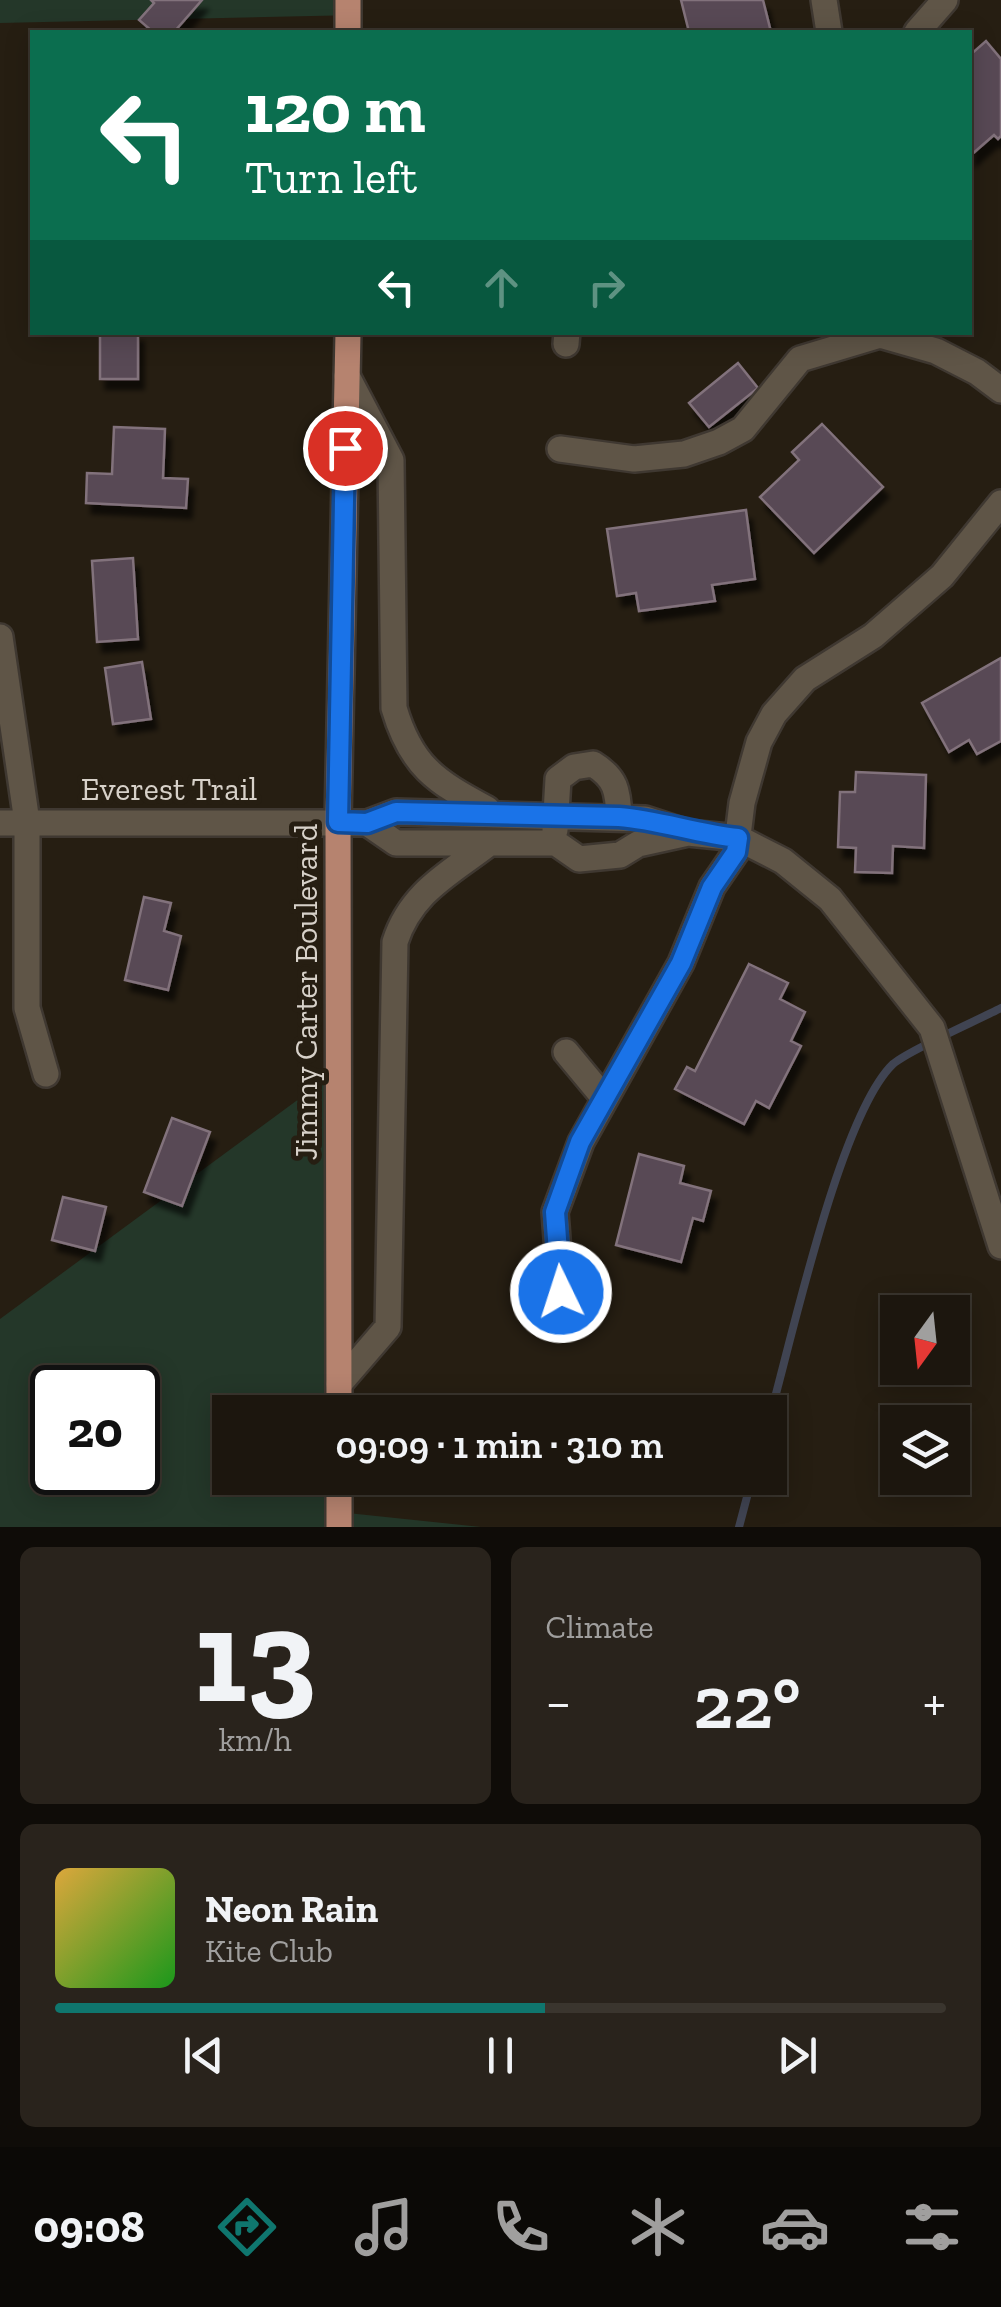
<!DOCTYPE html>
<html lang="en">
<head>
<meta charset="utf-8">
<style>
	:root { --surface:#1c160e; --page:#29231c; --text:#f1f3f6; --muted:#a09f9e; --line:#3a352e; --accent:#0f766e }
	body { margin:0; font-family:"Zilla Slab",serif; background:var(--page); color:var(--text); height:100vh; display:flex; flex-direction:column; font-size:38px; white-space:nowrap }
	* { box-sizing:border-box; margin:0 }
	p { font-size:32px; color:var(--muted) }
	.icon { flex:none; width:55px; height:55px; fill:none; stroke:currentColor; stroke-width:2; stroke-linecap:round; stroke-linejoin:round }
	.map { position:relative; height:1527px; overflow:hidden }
	.panel { display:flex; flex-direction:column; gap:20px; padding:20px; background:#0f0c08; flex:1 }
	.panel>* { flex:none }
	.top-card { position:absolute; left:30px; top:30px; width:942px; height:305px; border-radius:0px; box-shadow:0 5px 25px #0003,0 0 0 2px var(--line); background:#0b6e4f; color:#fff; overflow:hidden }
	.needle { width:65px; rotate:195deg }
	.fabs { position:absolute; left:880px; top:1295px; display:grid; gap:20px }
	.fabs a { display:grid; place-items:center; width:90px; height:90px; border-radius:0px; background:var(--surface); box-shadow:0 5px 25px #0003,0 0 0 2px var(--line); font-size:50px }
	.speed { position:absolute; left:30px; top:1365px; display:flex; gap:20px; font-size:50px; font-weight:700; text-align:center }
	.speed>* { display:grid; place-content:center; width:130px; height:130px; border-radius:50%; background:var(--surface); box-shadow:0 5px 25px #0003,0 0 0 2px var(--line); line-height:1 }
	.speed .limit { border:5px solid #111; border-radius:15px; background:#fff; color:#111 }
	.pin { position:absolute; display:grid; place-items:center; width:85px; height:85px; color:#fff; margin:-42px; border:5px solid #fff; border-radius:50%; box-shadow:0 2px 10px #0007 }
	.me { position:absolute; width:110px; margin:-55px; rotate:356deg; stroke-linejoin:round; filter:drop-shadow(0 0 8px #0008) }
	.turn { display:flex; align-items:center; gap:35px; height:210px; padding:0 50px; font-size:45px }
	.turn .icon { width:130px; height:130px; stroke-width:2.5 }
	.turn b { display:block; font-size:70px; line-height:85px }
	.lanes { display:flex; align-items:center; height:95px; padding:0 50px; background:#0003; justify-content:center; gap:50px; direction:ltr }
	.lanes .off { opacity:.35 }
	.big { font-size:75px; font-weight:600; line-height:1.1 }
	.panel .card { flex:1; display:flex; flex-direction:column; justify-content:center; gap:15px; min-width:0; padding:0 35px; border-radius:15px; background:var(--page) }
	.panel .dial { align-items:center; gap:0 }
	.dial b { font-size:130px; line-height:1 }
	.song { display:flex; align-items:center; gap:30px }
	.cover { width:120px; height:120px; border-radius:15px; background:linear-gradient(135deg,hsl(40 70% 55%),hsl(120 70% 35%)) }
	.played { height:10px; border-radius:5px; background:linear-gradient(90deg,var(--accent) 55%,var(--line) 55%) }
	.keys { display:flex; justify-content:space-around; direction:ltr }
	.heat { display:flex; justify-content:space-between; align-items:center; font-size:55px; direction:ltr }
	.panel .tiles { flex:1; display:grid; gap:20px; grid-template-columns:1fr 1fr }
	.card:last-child { grid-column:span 2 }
	.trip { position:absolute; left:212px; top:1395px; width:575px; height:100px; border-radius:0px; background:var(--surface); box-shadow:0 5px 25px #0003,0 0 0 2px var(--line); font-weight:600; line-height:100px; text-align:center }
	.tabs { display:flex; height:160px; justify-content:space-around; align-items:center; background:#0b0906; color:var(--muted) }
	.tabs .icon { width:70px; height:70px }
	.tabs .selected { color:var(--accent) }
	.tabs b { font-size:45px; color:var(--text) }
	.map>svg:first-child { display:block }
	.green { fill:#243729; fill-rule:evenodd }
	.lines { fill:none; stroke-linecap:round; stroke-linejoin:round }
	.stream { stroke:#404452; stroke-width:8 }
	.building { fill:#594a54; stroke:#82727c; stroke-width:2.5; filter:url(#shadow) }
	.minor-casing { stroke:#3f3831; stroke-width:30 }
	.major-casing { stroke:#3f3831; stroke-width:30 }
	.minor { stroke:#5f5547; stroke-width:25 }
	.major { stroke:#b6836f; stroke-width:25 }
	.route-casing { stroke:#114b97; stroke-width:25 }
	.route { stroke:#1a73e8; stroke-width:18 }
	.labels { text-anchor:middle; stroke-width:10; stroke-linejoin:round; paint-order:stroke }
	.street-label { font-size:32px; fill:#d7d1c9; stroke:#261e12 }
</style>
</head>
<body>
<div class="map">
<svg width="1001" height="1527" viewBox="0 0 1001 1527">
	<defs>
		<filter id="shadow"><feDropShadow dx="5.5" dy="10" stdDeviation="2.5" flood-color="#0009"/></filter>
	</defs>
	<rect width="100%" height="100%" fill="#261e12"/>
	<!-- green -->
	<path class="green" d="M0 0H358L359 15 0 23Z
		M349 1062 340 1412H230V1478H338V1512L481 1527H0V1319ZM52 1388H138V1472H52Z"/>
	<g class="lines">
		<!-- stream -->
		<path class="stream" d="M770 1416C792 1338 840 1115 893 1064 907 1051 978 1020 1001 1008
			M739 1527 752 1478"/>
	</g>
	<!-- building -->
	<path class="building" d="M151 0H202L174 32H153L139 20 154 3Z
		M681 0H763L771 32H689Z
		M986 41 1001 59V136L998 139 994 135 970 156V55Z
		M100 332H138V379H100Z
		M738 363 758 388 709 427 689 403Z
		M822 424 883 487 814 553 760 497 799 460 792 452Z
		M114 427 165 429 163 478 188 479 186 508 86 503 87 473 112 474Z
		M746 510 755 579 712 585 715 601 639 611 636 593 617 596 607 529Z
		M133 558 138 639 97 642 92 561Z
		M1001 658V741L977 754 969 740 949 752 922 703Z
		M142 662 151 719 113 724 105 668Z
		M856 772 926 775 924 848 893 846 892 873 855 872 856 848 838 847 840 792H855Z
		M144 897 171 903 164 931 181 936 168 990 125 980Z
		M749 964 788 983 780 999 805 1012 791 1041 801 1046 769 1108 756 1101 744 1124 675 1089 687 1067 695 1071Z
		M172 1118 210 1132 182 1206 144 1192Z
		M639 1154 684 1166 680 1183 711 1191 703 1221 693 1218 681 1262 616 1245Z
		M63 1197 106 1207 95 1251 52 1240Z"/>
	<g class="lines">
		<defs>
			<path id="minor" d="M824 0 829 32
				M917 32 945 0
				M566 344 567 332
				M347 376 391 460 394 708C411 766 435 781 487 809
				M560 449 634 459 684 454 719 442 743 429 800 359 880 335 936 351 977 372 1001 390
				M0 637 27 822V1008L46 1074
				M0 823H367L396 812 645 819 688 833 738 838 783 861 830 899 932 1028 1001 1246
				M367 823 396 843H556L579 859 620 855 638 844 688 833
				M555 830 558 779 574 767 593 764C616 778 618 791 619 817
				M566 1052 605 1099
				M561 1291 555 1212 581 1142 681 963 712 887 736 852 742 803 759 742 774 714 805 679 873 636 942 576 1001 503
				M339 1384 388 1327 395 942C411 892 449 874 488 844"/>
			<path id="major" d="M348 0V32
				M339 1412 338 821 348 332
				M339 1478V1527"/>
		</defs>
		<!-- minor casing -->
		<use href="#minor" class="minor-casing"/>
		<!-- major casing -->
		<use href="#major" class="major-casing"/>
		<!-- minor -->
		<use href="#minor" class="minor"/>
		<!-- major -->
		<use href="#major" class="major"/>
	</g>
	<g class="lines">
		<defs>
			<path id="route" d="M345 448 338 822 367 823 396 812 619 817C659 820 697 834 738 838L736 852 712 887 681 963 580 1142 555 1212 561 1292"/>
		</defs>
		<!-- route casing -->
		<use href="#route" class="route-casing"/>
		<!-- route -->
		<use href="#route" class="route"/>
	</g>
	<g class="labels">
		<!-- street labels -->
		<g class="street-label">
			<text x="169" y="800">Everest Trail</text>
			<text transform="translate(306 992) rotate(-90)" y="11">Jimmy Carter Boulevard</text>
		</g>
	</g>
</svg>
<div class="fabs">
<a><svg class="needle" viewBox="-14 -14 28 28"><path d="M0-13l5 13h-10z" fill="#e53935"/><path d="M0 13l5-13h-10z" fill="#a09f9e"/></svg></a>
<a><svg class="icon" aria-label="layers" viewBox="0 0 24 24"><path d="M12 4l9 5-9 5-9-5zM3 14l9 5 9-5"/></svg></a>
</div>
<div class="speed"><div class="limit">20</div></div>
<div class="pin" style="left:345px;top:448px;background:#d93025"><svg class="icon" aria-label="arrive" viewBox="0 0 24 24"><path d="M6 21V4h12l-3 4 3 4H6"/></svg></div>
<svg class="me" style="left:561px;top:1292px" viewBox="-20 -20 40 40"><circle r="17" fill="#1a73e8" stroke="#fff" stroke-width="3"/><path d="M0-11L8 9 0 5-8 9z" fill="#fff"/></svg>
<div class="trip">09:09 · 1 min · 310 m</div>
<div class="top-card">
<div class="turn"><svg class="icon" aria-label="left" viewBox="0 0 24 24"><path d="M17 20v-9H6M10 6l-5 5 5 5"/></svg><div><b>120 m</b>Turn left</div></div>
<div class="lanes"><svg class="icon" aria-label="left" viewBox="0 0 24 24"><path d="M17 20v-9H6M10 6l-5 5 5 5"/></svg><svg class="icon off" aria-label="ahead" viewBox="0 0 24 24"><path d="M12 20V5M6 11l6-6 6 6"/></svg><svg class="icon off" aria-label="right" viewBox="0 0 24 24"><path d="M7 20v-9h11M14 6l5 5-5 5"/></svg></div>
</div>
</div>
<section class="panel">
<div class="tiles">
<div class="card dial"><b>13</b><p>km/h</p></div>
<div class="card"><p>Climate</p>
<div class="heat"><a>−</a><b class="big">22°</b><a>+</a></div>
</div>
<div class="card">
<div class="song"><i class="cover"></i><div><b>Neon Rain</b><p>Kite Club</p></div></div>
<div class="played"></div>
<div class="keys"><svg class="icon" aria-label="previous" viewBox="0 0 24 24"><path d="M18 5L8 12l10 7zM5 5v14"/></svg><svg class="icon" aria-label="pause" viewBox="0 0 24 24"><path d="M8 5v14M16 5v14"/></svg><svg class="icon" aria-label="next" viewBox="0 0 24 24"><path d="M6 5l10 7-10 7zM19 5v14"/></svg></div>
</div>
</div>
</section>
<nav class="tabs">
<b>09:08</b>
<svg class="icon selected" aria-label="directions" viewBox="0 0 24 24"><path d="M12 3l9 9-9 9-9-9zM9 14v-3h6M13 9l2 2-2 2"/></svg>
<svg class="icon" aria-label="music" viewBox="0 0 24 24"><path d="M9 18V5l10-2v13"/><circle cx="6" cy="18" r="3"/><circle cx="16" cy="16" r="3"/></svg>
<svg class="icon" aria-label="phone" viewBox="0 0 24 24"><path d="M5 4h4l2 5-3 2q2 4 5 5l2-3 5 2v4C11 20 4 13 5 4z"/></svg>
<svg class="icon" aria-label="climate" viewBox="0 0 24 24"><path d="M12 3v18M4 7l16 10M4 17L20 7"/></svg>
<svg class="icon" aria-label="car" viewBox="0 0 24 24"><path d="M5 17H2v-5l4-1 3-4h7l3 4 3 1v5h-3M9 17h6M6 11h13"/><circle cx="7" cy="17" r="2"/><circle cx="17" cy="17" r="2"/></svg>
<svg class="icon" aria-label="filters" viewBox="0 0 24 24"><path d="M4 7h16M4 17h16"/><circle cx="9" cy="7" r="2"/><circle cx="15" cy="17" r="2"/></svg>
</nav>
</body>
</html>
